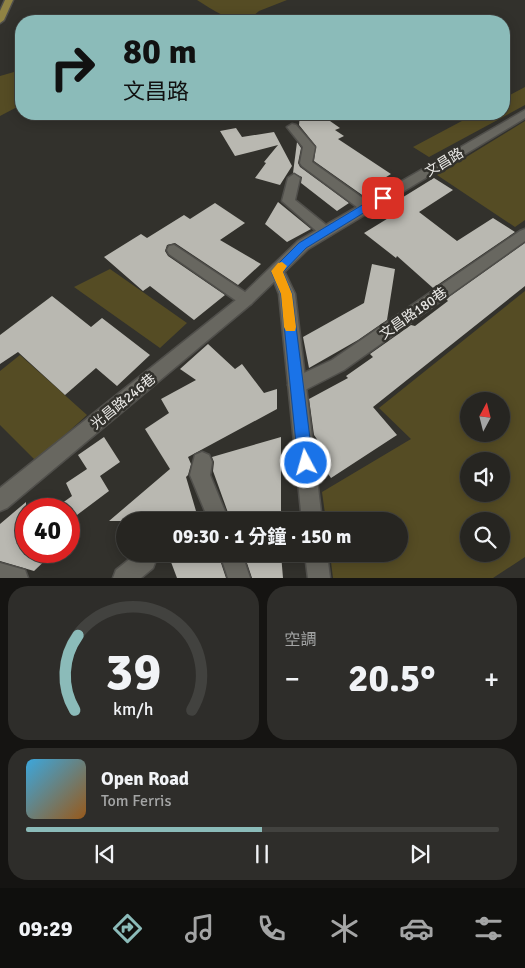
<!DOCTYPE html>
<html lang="zh-TW">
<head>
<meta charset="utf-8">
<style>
	:root { --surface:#262521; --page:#2e2d2a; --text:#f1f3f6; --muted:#a4a5a5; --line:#42423f; --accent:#8bbbb9 }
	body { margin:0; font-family:Signika,"Noto Sans TC",sans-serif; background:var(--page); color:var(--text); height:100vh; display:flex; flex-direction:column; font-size:19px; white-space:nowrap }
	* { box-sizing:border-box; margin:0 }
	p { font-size:16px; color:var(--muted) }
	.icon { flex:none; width:28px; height:28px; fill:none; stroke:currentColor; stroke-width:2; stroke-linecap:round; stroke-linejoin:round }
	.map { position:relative; height:578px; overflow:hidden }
	.details { display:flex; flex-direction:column; gap:8px; padding:8px; background:#151412; flex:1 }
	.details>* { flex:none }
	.hud { position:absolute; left:15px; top:15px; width:495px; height:105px; border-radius:20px; box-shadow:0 2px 12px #0003,0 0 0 1px var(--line); background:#8bbbb9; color:#111; overflow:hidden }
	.needle { width:32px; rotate:7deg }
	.buttons { position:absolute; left:460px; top:392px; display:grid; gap:10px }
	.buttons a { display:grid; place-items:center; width:50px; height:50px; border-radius:50%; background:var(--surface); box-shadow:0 2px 12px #0003,0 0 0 1px var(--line); font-size:25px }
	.speed { position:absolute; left:15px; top:498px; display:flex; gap:10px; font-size:25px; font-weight:700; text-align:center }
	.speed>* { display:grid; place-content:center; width:65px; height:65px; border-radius:50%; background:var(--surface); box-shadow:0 2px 12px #0003,0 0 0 1px var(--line); line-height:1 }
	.speed .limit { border:8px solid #d22; background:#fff; color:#111 }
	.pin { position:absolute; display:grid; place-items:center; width:42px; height:42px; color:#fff; margin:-21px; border-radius:10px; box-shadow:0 2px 8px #0006 }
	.me { position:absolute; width:55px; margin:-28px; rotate:354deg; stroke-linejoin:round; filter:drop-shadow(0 0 4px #0008) }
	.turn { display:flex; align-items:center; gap:18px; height:105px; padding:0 25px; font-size:22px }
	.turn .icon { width:65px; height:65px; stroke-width:2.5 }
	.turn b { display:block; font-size:35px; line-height:42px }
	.big { font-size:38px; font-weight:700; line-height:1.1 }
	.details .card { flex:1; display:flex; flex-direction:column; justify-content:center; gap:8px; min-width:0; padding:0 18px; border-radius:20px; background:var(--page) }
	.details .dial { align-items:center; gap:0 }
	.dial svg { height:130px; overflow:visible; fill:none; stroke:var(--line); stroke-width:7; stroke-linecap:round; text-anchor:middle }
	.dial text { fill:var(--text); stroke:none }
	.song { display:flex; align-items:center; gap:15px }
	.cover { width:60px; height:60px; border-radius:8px; background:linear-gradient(135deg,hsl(200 70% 55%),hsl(30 70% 35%)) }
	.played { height:5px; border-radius:2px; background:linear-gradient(90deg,var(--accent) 50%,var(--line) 50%) }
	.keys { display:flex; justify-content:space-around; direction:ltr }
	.heat { display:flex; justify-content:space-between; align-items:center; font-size:28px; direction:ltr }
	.details .tiles { flex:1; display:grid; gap:8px; grid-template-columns:1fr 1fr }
	.card:last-child { grid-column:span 2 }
	.trip { position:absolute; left:116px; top:512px; width:292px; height:50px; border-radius:25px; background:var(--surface); box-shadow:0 2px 12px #0003,0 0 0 1px var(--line); font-weight:700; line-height:50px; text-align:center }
	.tab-bar { display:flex; height:80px; justify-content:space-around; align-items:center; background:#0f0f0d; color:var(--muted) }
	.tab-bar .icon { width:35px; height:35px }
	.tab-bar .on { color:var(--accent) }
	.tab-bar b { font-size:22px; color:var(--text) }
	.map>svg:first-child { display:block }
	.green { fill:#554c24; fill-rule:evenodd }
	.building { fill:#b9b8b1 }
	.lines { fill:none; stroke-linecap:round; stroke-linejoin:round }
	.minor-casing { stroke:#504f4b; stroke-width:3 }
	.tertiary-casing { stroke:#504f4b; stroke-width:3 }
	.secondary-casing { stroke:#504f4b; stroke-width:3 }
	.primary-casing { stroke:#504f4b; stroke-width:3 }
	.minor { fill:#686760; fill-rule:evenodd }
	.tertiary { fill:#686760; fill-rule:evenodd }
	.secondary { fill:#686760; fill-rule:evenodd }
	.primary { fill:#908344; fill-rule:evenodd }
	.route { fill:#1a73e8; stroke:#114b97 }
	.slow { fill:#f59e0b }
	.labels { text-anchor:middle; stroke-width:5; stroke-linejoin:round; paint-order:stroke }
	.street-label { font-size:14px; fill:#eae9e6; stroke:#32312c }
</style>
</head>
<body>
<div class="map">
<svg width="525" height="578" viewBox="0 0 525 578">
	<rect width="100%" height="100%" fill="#32312c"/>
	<!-- green -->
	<path class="green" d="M197 0H287L259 11 247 21C228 21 213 10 197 0Z
		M21 70V105L0 116V76Z
		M525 87V105L429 157 413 147 475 114H504V98Z
		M525 121V220L515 227 437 175Z
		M110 269 187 323 160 348 74 287Z
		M525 291V557L493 578H333L330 554H400V521H326L322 492 411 439 379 408ZM469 401H501V434H469ZM469 461H501V494H469ZM469 521H501V554H469Z
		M20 355 87 415 36 461 0 425V371Z"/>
	<!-- building -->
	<path class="building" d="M300 114H320L340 128 335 130 344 136 338 139 391 174 378 182 386 188 372 196 370 194 365 197 314 161 316 146 299 125Z
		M236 128 242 137 274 132 292 166 280 185 255 178 266 163 264 162 278 145 235 156 220 131Z
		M297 142 301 148 298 163 300 167 349 203 337 211 301 183 302 177 293 173Z
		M434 178 453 190 419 212 457 241 493 218 515 232 433 288 397 256 396 258 364 233 395 214 384 205 398 197 400 199Z
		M278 202 311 229 287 242 265 224Z
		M215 203 245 223 220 240 261 264 238 285 175 243 167 245 165 251 168 256 225 295 194 320 150 286 143 291 104 257 141 234 147 238 184 215 190 219Z
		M525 243V286L373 407 397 435 331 478 320 462 324 459 315 445 319 442 314 435 309 399 348 378 346 376 373 357 370 354 411 325 415 326 448 301 446 299Z
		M372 264 395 269 387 320 358 340 309 368 303 337 364 303Z
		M52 296 91 327 102 318 150 355 117 386 96 368 65 395 18 352 0 364V335Z
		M208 344 235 369 242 364 264 393 277 389V409L188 457 191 464 188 475 186 477 196 511 201 521H109L170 469 145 429 169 413 161 399 196 380 180 369Z
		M104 437 120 462 100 476 109 491 69 521V509H54L72 496 66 483 87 469 78 455Z
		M281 437V521H231L213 471 214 462 212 457Z
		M26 502V551H55L34 571 0 561V524Z
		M168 554H218L226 578H177Z
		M244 554H281L283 578H252Z"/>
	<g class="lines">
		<defs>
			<path id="minor" d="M292 124 296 125 315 147 312 162 371 204 372 207 371 210H361L302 166 300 163 303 147 287 127Z
				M294 174 300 178 295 200 331 229 333 232 331 235H321L282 201 288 178Z
				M525 229V241L344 370 303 391 297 393 291 391 288 385 291 379 332 360 520 231Z
				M174 245 251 296 254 300 251 304 246 306 241 304 169 254 167 250 169 246Z
				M202 452 209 455 212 462 210 475 229 521H209L190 475 195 455Z
				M136 554H153L156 560 153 568 141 578H113L116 570Z
				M220 554H242L250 578H228Z
				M0 563 25 570 28 578H0Z"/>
			<path id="tertiary" d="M277 266 282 267 295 294 322 521H302L279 294 270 271 272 267Z
				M305 554H327L330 578H308Z"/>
			<path id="secondary" d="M525 110V118L308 249 251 304 7 508 0 511V488L241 296 298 241Z"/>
			<path id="primary" d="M5 0H13L4 20 0 23V11Z"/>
		</defs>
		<!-- minor casing -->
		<use href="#minor" class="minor-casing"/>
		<!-- tertiary casing -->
		<use href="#tertiary" class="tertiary-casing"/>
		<!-- secondary casing -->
		<use href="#secondary" class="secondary-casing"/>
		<!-- primary casing -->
		<use href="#primary" class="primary-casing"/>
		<!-- minor -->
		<use href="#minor" class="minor"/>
		<!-- tertiary -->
		<use href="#tertiary" class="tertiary"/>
		<!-- secondary -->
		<use href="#secondary" class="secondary"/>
		<!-- primary -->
		<use href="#primary" class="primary"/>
	</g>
	<!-- route -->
	<path class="route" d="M379 195H386L388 198 306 248 283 272 292 294 313 463 311 468 306 470 300 468 298 463 281 294 271 271 299 243Z"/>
	<!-- slow -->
	<path class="slow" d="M282 262 287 266 283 272 292 294 296 327 295 331H286L284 327 281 294 271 271 278 263Z"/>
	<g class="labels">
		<!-- street labels -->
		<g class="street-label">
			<text transform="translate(444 162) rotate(-31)" y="5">文昌路</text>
			<text transform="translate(413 313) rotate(-35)" y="5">文昌路180巷</text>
			<text transform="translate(123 401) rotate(-39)" y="5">光昌路246巷</text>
		</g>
	</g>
</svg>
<div class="buttons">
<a><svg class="needle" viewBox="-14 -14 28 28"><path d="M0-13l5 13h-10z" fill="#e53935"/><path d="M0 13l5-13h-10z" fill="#a4a5a5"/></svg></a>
<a><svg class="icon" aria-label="sound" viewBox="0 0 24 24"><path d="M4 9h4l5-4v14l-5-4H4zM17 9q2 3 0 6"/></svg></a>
<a><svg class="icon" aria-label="search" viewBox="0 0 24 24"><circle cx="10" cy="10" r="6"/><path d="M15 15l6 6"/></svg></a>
</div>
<div class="speed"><div class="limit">40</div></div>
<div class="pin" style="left:383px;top:198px;background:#d93025"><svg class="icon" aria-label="arrive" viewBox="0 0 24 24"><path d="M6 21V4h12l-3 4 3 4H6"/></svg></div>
<svg class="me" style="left:306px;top:463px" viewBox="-20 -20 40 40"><circle r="17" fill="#1a73e8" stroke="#fff" stroke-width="3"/><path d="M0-11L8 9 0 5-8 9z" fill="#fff"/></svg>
<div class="trip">09:30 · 1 分鐘 · 150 m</div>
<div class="hud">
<div class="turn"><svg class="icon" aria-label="right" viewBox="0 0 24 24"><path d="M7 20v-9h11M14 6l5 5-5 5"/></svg><div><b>80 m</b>文昌路</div></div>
</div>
</div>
<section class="details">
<div class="tiles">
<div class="card dial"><svg viewBox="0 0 100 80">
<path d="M14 69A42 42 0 1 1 86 69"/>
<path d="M14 69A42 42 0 0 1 16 23" stroke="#8bbbb9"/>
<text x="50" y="56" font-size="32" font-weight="700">39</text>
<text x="50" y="72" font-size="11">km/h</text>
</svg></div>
<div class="card"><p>空調</p>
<div class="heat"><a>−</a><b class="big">20.5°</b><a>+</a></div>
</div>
<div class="card">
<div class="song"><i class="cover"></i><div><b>Open Road</b><p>Tom Ferris</p></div></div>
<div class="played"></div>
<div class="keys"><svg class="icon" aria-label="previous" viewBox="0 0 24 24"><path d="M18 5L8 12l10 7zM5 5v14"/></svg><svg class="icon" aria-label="pause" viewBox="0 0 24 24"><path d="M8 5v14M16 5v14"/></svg><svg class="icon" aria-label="next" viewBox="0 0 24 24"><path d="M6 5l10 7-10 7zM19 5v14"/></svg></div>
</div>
</div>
</section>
<nav class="tab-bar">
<b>09:29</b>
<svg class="icon on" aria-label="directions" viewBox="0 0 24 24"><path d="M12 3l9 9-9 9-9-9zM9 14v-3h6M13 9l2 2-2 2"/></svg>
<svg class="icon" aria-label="music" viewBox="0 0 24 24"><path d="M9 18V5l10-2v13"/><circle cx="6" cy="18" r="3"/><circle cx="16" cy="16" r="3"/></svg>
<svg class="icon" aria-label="phone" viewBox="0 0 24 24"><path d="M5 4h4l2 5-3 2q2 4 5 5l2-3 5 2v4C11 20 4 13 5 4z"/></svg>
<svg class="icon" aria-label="climate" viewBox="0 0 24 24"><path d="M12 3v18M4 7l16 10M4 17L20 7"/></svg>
<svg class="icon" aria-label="car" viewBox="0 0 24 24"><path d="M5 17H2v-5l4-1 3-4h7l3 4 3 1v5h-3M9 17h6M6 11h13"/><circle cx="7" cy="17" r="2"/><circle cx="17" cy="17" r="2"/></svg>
<svg class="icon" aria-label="filters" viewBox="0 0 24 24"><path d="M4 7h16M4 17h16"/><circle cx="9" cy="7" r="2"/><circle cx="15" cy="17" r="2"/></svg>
</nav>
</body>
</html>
